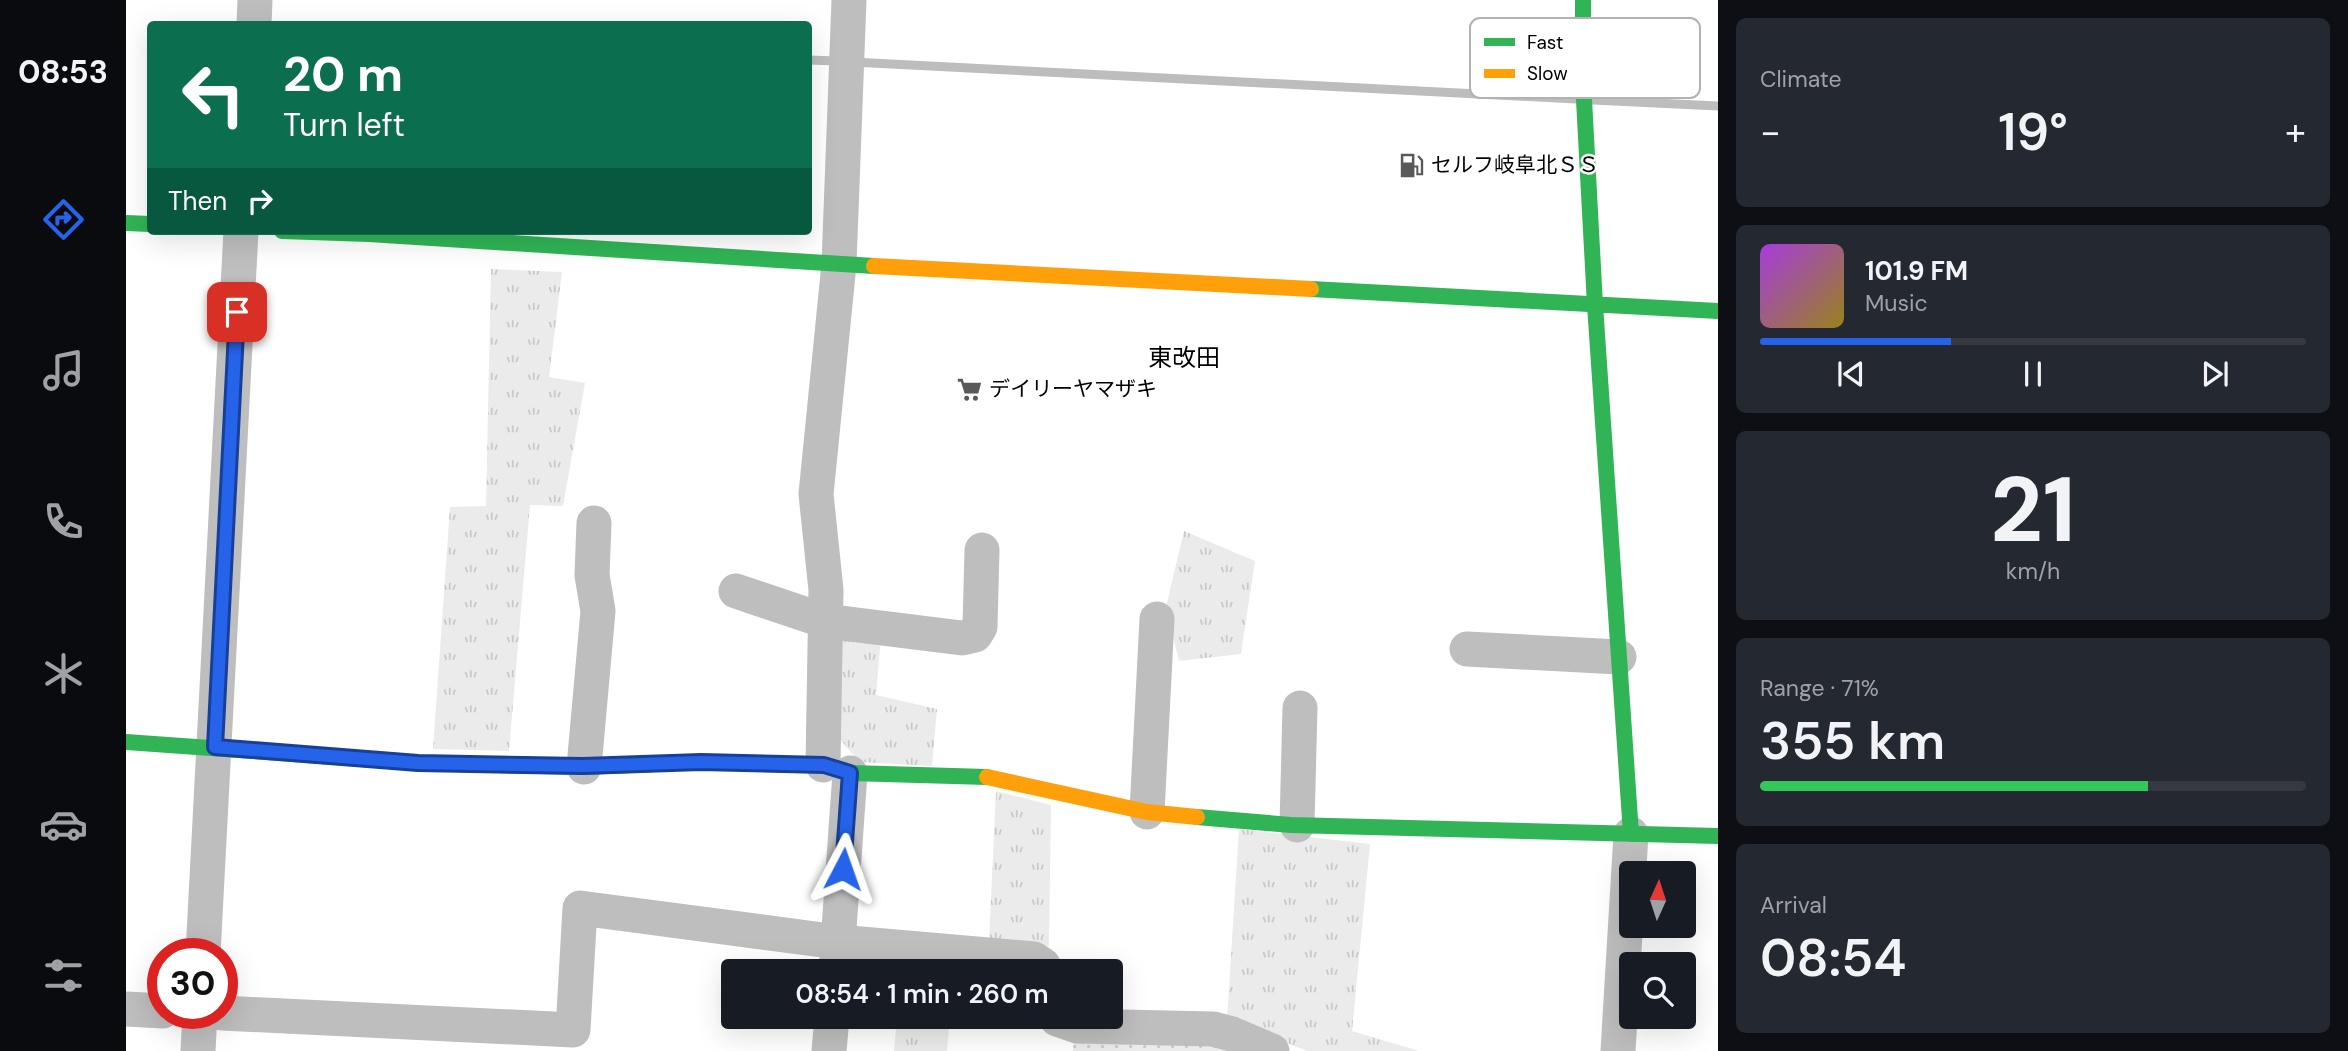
<!DOCTYPE html>
<html lang="en">
<head>
<meta charset="utf-8">
<style>
	:root { --surface:#171b24; --page:#242831; --text:#f1f3f6; --muted:#9ea1a6; --line:#363941; --accent:#2563eb }
	body { margin:0; font-family:"DM Sans","Noto Sans JP",sans-serif; background:var(--page); color:var(--text); height:100vh; display:flex; flex-direction:column; font-size:26px; white-space:nowrap }
	* { box-sizing:border-box; margin:0 }
	p { font-size:23px; color:var(--muted) }
	.icon { flex:none; width:38px; height:38px; fill:none; stroke:currentColor; stroke-width:2; stroke-linecap:round; stroke-linejoin:round }
	.map { position:relative; flex:1; overflow:hidden }
	.drawer { display:flex; flex-direction:column; gap:18px; padding:18px; background:#0d0f14; width:630px }
	.drawer>* { flex:none }
	.hud { position:absolute; left:21px; top:21px; width:665px; height:214px; border-radius:7px; box-shadow:0 7px 28px #0002; background:#0b6e4f; color:#fff; overflow:hidden }
	.needle { width:46px; rotate:3deg }
	.fabs { position:absolute; left:1493px; top:861px; display:grid; gap:14px }
	.fabs a { display:grid; place-items:center; width:77px; height:77px; border-radius:7px; background:var(--surface); box-shadow:0 7px 28px #0002; font-size:35px }
	.speed { position:absolute; left:21px; top:938px; display:flex; gap:14px; font-size:35px; font-weight:700; text-align:center }
	.speed>* { display:grid; place-content:center; width:91px; height:91px; border-radius:50%; background:var(--surface); box-shadow:0 7px 28px #0002; line-height:1 }
	.speed .limit { border:10px solid #d22; background:#fff; color:#111 }
	.pin { position:absolute; display:grid; place-items:center; width:60px; height:60px; color:#fff; margin:-30px; border-radius:14px; box-shadow:0 4px 10px #0006 }
	.me { position:absolute; width:77px; margin:-38px; rotate:4deg; stroke-linejoin:round; filter:drop-shadow(0 0 5px #0008) }
	.turn { display:flex; align-items:center; gap:24px; height:147px; padding:0 21px; font-size:32px }
	.turn .icon { width:91px; height:91px; stroke-width:2.5 }
	.turn b { display:block; font-size:49px; line-height:60px }
	.then { display:flex; align-items:center; height:66px; padding:0 21px; background:#0003; gap:14px; font-size:26px }
	.big { font-size:52px; font-weight:600; line-height:1.1 }
	.drawer .widget { flex:1; display:flex; flex-direction:column; justify-content:center; gap:10px; min-width:0; padding:0 24px; border-radius:10px; background:var(--page) }
	.drawer .dial { align-items:center; gap:0 }
	.dial b { font-size:91px; line-height:1 }
	.song { display:flex; align-items:center; gap:21px }
	.cover { width:84px; height:84px; border-radius:10px; background:linear-gradient(135deg,hsl(280 70% 55%),hsl(50 70% 35%)) }
	.played { height:7px; border-radius:4px; background:linear-gradient(90deg,var(--accent) 35%,var(--line) 35%) }
	.keys { display:flex; justify-content:space-around; direction:ltr }
	.heat { display:flex; justify-content:space-between; align-items:center; font-size:38px; direction:ltr }
	.charge { height:10px; border-radius:5px; background:linear-gradient(90deg,#34c759 71%,var(--line) 0) }
	.trip { position:absolute; left:595px; top:959px; width:402px; height:70px; border-radius:7px; background:var(--surface); box-shadow:0 7px 28px #0002; font-weight:600; line-height:70px; text-align:center }
	main { display:flex; flex:1; min-height:0 }
	.menu { display:flex; flex-direction:column; width:126px; justify-content:space-around; align-items:center; background:#090b0e; color:var(--muted) }
	.menu .icon { width:49px; height:49px }
	.menu .active { color:var(--accent) }
	.menu b { font-size:32px; color:var(--text) }
	.map>svg:first-child { display:block }
	.grass { fill:url(#grass-tufts) }
	.park { fill:url(#park-dots) }
	.lines { fill:none; stroke-linecap:round; stroke-linejoin:round }
	.stream { stroke:#bdbdbd; stroke-width:9 }
	.street { stroke:#bebebe; stroke-width:35 }
	.fast { stroke:#30b455; stroke-width:16 }
	.slow { stroke:#ff9f0a; stroke-width:16 }
	.route-casing { stroke:#184099; stroke-width:18 }
	.route { stroke:#2563eb; stroke-width:12 }
	.labels { text-anchor:middle; stroke-width:5; stroke-linejoin:round; paint-order:stroke }
	.poi-label { font-size:21px; fill:#000; stroke:#fff; text-anchor:start }
	.quarter-label { font-size:24px; fill:#000; stroke:#fff }
	.key { fill:#fff; stroke:#b2b2b2; stroke-width:2 }
	.key-label { font-size:19px; fill:#000 }
</style>
</head>
<body>
<main>
<nav class="menu">
<b>08:53</b>
<svg class="icon active" aria-label="directions" viewBox="0 0 24 24"><path d="M12 3l9 9-9 9-9-9zM9 14v-3h6M13 9l2 2-2 2"/></svg>
<svg class="icon" aria-label="music" viewBox="0 0 24 24"><path d="M9 18V5l10-2v13"/><circle cx="6" cy="18" r="3"/><circle cx="16" cy="16" r="3"/></svg>
<svg class="icon" aria-label="phone" viewBox="0 0 24 24"><path d="M5 4h4l2 5-3 2q2 4 5 5l2-3 5 2v4C11 20 4 13 5 4z"/></svg>
<svg class="icon" aria-label="climate" viewBox="0 0 24 24"><path d="M12 3v18M4 7l16 10M4 17L20 7"/></svg>
<svg class="icon" aria-label="car" viewBox="0 0 24 24"><path d="M5 17H2v-5l4-1 3-4h7l3 4 3 1v5h-3M9 17h6M6 11h13"/><circle cx="7" cy="17" r="2"/><circle cx="17" cy="17" r="2"/></svg>
<svg class="icon" aria-label="filters" viewBox="0 0 24 24"><path d="M4 7h16M4 17h16"/><circle cx="9" cy="7" r="2"/><circle cx="15" cy="17" r="2"/></svg>
</nav>
<div class="map">
<svg width="1592" height="1051" viewBox="0 0 1592 1051">
	<defs>
		<pattern id="grass-tufts" width="24" height="20" patternUnits="userSpaceOnUse" patternTransform="scale(1.75)"><rect width="24" height="20" fill="#ebebeb"/><path d="M3 7l-1-3M5 7V3M7 7l1-3M15 17l-1-3M17 17v-4M19 17l1-3" fill="none" stroke="#c8c8c8"/></pattern>
		<pattern id="park-dots" width="8" height="8" patternUnits="userSpaceOnUse" patternTransform="scale(1.75)"><rect width="8" height="8" fill="#ebebeb"/><path d="M2 2h.1M6 6h.1" fill="none" stroke="#c8c8c8" stroke-width="1.8" stroke-linecap="round"/></pattern>
	</defs>
	<rect width="100%" height="100%" fill="#fff"/>
	<!-- grass -->
	<path class="grass" d="M365 269 436 272 423 377 459 383 437 506 404 505 383 751 307 749 324 507 360 506Z
		M1058 531 1129 561 1115 654 1053 661 1040 607Z
		M714 635 755 637 750 695 811 709 806 766 733 762 713 738Z
		M870 791 925 805 923 946 863 941Z
		M1113 829 1244 844 1226 1031 1293 1051H1181L1101 1019Z
		M771 1017H824L821 1051H768Z"/>
	<!-- park -->
	<path class="park" d="M948 1037 1108 1043 1123 1051H947Z"/>
	<g class="lines">
		<!-- stream -->
		<path class="stream" d="M682 60 712 61
			M726 62 1450 99
			M1467 100 1592 106"/>
		<!-- street -->
		<path class="street" d="M128 24 129 0
			M610 591 699 621 836 638 849 635 854 627 856 550
			M1341 649 1493 657
			M697 765 700 590 690 494 713 264 723 0
			M458 767 472 611 466 575 468 523
			M1021 812 1031 619
			M1171 825 1174 708
			M77 954 115 231
			M710 971 724 773
			M0 1009 37 1011
			M96 1013 447 1030 454 908 712 942 908 959 917 965 918 971
			M930 1017 931 1019 951 1026 1087 1029 1106 1034 1146 1051
			M72 1051 74 1013
			M703 1051 706 1017
			M1492 1051 1505 834"/>
		<!-- fast -->
		<path class="fast" d="M1457 0V81L1469 305 1505 834
			M0 223 24 224
			M156 231 243 234 748 266
			M1185 289 1592 311
			M0 742 292 763 458 767 575 762 697 765 724 773 861 777
			M1071 817 1165 825 1592 836"/>
		<!-- slow -->
		<path class="slow" d="M748 266 1185 289
			M861 777 1021 812 1071 817"/>
	</g>
	<g class="lines">
		<defs>
			<path id="route" d="M111 312 89 747 292 763 457 766 575 762 698 765 724 773 717 869"/>
		</defs>
		<!-- route casing -->
		<use href="#route" class="route-casing"/>
		<!-- route -->
		<use href="#route" class="route"/>
	</g>
	<!-- icons -->
	<defs>
		<symbol id="fuel-bare" viewBox="-9 -9 18 18"><path d="M-5.5-6h7V0h2V4h1.3V-2.5L3-4.5l.8-.8L6-3V5H2.5V1h-1V6h-7ZM-4.2-4.7v3.2H.2V-4.7Z" fill="#595959" stroke="#fff" stroke-width="2.5" paint-order="stroke"/></symbol>
		<symbol id="supermarket-bare" viewBox="-9 -9 18 18"><path d="M-6-5.5h2.5l.6 2H6L4.5 2H-2.5L-4.4-4H-6ZM-1.5 3.2a1.3 1.3 0 1 0 .1 0ZM3 3.2a1.3 1.3 0 1 0 .1 0Z" fill="#595959" stroke="#fff" stroke-width="2.5" paint-order="stroke"/></symbol>
	</defs>
	<g fill-rule="evenodd">
		<use href="#fuel-bare" x="1268" y="148" width="35" height="35"/>
		<use href="#supermarket-bare" x="826" y="372" width="35" height="35"/>
	</g>
	<g class="labels">
		<!-- poi labels -->
		<g class="poi-label">
			<text x="1305" y="172">セルフ岐阜北ＳＳ</text>
			<text x="863" y="396">デイリーヤマザキ</text>
		</g>
		<!-- quarter labels -->
		<g class="quarter-label">
			<text x="1058" y="366">東改田</text>
		</g>
	</g>
	<!-- legend -->
	<rect x="1344" y="18" width="230" height="80" rx="10" class="key"/>
	<rect x="1358" y="38" width="31" height="8" fill="#30b455"/>
	<rect x="1358" y="69" width="31" height="9" fill="#ff9f0a"/>
	<g class="key-label">
		<text x="1401" y="49">Fast</text>
		<text x="1401" y="80">Slow</text>
	</g>
</svg>
<div class="fabs">
<a><svg class="needle" viewBox="-14 -14 28 28"><path d="M0-13l5 13h-10z" fill="#e53935"/><path d="M0 13l5-13h-10z" fill="#9ea1a6"/></svg></a>
<a><svg class="icon" aria-label="search" viewBox="0 0 24 24"><circle cx="10" cy="10" r="6"/><path d="M15 15l6 6"/></svg></a>
</div>
<div class="speed"><div class="limit">30</div></div>
<div class="pin" style="left:111px;top:312px;background:#d93025"><svg class="icon" aria-label="arrive" viewBox="0 0 24 24"><path d="M6 21V4h12l-3 4 3 4H6"/></svg></div>
<svg class="me" style="left:717px;top:869px" viewBox="-20 -20 40 40"><path d="M0-17L14 15 0 8-14 15z" fill="#2563eb" stroke="#fff" stroke-width="4"/></svg>
<div class="trip">08:54 · 1 min · 260 m</div>
<div class="hud">
<div class="turn"><svg class="icon" aria-label="left" viewBox="0 0 24 24"><path d="M17 20v-9H6M10 6l-5 5 5 5"/></svg><div><b>20 m</b>Turn left</div></div>
<div class="then">Then<svg class="icon" aria-label="right" viewBox="0 0 24 24"><path d="M7 20v-9h11M14 6l5 5-5 5"/></svg></div>
</div>
</div>
<section class="drawer">
<div class="widget"><p>Climate</p>
<div class="heat"><a>−</a><b class="big">19°</b><a>+</a></div>
</div>
<div class="widget">
<div class="song"><i class="cover"></i><div><b>101.9 FM</b><p>Music</p></div></div>
<div class="played"></div>
<div class="keys"><svg class="icon" aria-label="previous" viewBox="0 0 24 24"><path d="M18 5L8 12l10 7zM5 5v14"/></svg><svg class="icon" aria-label="pause" viewBox="0 0 24 24"><path d="M8 5v14M16 5v14"/></svg><svg class="icon" aria-label="next" viewBox="0 0 24 24"><path d="M6 5l10 7-10 7zM19 5v14"/></svg></div>
</div>
<div class="widget dial"><b>21</b><p>km/h</p></div>
<div class="widget"><p>Range · 71%</p><b class="big">355 km</b><div class="charge"></div></div>
<div class="widget"><p>Arrival</p><b class="big">08:54</b></div>
</section>
</main>
</body>
</html>
